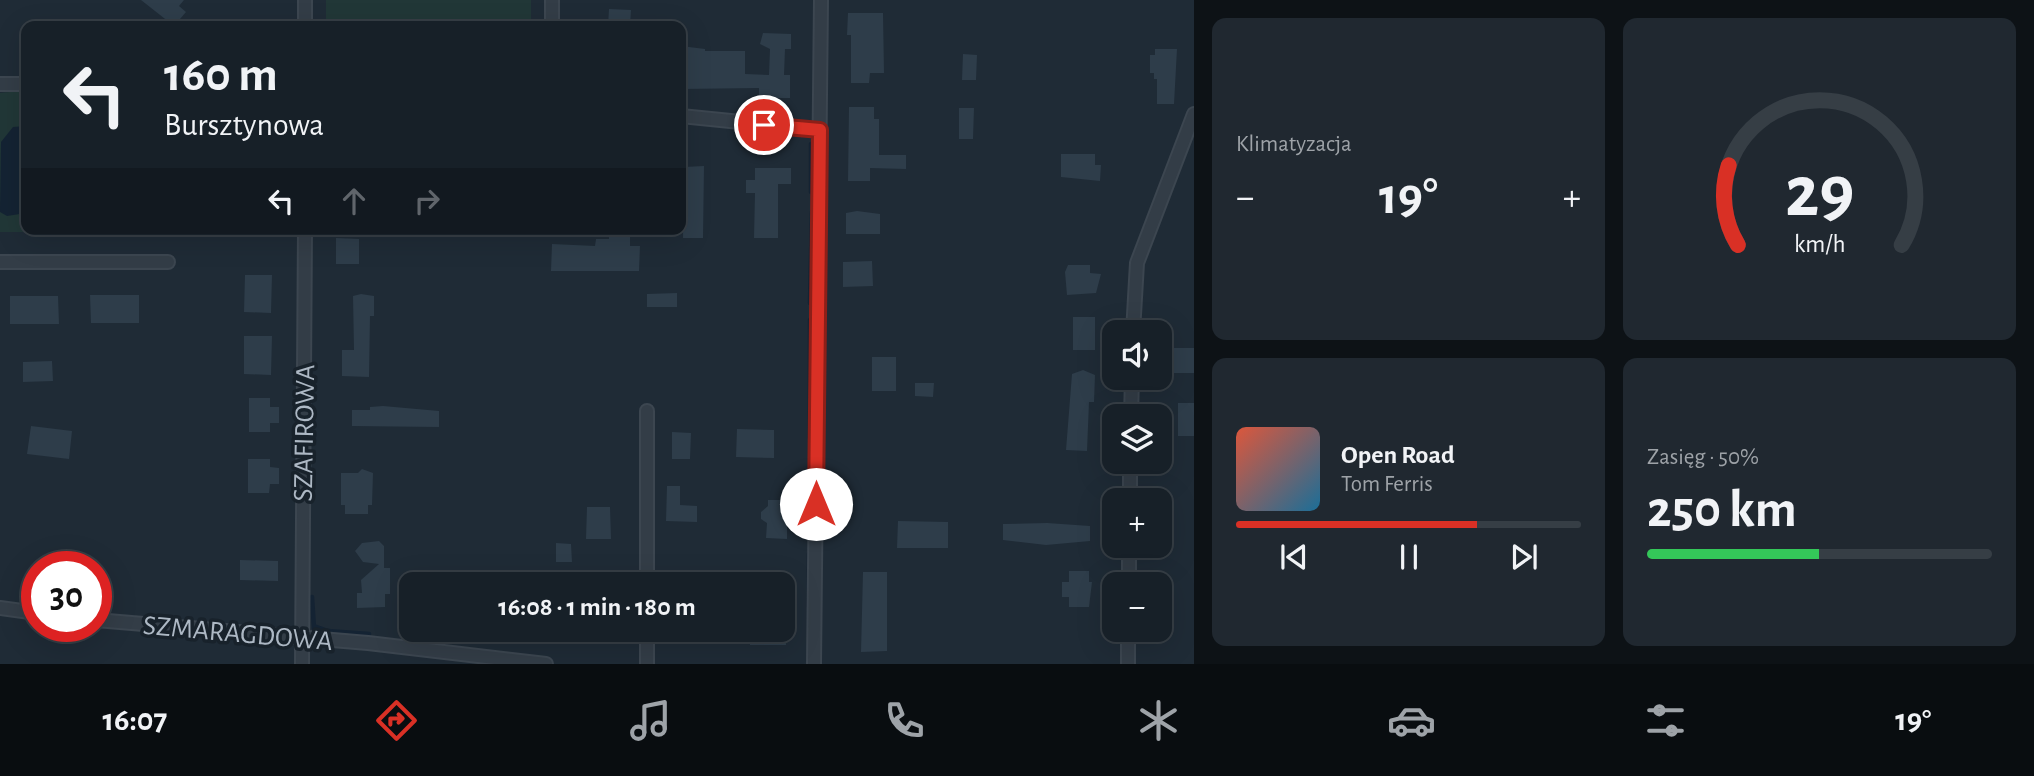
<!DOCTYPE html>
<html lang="pl">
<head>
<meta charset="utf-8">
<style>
	:root { --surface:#172028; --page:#202830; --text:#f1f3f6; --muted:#9ea3a8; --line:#363e45; --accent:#d93025 }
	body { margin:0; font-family:"Alegreya Sans",sans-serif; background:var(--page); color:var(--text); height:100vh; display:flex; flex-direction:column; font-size:26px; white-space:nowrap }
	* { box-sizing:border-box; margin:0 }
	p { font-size:23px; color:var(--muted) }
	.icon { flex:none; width:38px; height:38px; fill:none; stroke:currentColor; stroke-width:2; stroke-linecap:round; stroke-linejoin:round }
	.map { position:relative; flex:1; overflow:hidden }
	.side { display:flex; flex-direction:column; gap:18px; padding:18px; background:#0d1216; width:840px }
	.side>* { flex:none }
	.banner { position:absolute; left:21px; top:21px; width:665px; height:214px; border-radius:14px; box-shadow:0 7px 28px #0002,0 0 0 2px var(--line); background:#172028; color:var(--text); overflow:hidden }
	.buttons { position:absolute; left:1102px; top:320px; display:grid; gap:14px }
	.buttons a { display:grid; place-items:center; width:70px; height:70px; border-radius:14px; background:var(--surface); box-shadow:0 7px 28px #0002,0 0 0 2px var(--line); font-size:35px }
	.speed { position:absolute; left:21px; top:551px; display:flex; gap:14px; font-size:35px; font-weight:700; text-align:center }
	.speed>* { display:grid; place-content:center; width:91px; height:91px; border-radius:50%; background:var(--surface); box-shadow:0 7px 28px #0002,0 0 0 2px var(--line); line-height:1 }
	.speed .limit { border:10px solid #d22; background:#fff; color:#111 }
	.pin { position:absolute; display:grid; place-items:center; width:60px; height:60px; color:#fff; margin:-30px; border:4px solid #fff; border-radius:50%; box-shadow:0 2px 7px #0007 }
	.me { position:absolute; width:77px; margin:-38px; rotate:0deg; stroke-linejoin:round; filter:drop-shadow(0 0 5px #0008) }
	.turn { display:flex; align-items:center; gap:24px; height:147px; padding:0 28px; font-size:32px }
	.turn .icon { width:91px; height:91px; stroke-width:2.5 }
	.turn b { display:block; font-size:49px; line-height:60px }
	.lanes { display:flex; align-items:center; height:66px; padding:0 28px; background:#0003; justify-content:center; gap:35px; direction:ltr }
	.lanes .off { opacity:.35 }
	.big { font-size:52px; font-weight:700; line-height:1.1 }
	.side .tile { flex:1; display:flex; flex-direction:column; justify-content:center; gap:10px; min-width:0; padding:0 24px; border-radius:14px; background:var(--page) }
	.side .dial { align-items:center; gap:0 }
	.dial svg { height:182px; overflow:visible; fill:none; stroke:var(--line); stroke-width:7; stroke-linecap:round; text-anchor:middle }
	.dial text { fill:var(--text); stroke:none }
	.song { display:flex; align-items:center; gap:21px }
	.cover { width:84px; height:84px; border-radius:10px; background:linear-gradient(135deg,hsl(10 70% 55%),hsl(200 70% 35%)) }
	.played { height:7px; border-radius:4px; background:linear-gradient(90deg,var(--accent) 70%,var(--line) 70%) }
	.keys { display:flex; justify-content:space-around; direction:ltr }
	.heat { display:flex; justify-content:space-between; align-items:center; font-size:38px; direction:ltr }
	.charge { height:10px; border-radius:5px; background:linear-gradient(90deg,#34c759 50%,var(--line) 0) }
	.side .tiles { flex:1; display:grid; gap:18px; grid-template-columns:repeat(2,1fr) }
	.trip { position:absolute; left:399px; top:572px; width:396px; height:70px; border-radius:14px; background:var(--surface); box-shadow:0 7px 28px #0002,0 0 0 2px var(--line); font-weight:700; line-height:70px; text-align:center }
	.tab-bar { display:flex; height:112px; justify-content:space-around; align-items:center; background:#090d10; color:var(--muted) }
	.tab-bar .icon { width:49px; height:49px }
	.tab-bar .selected { color:var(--accent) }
	.tab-bar b { font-size:32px; color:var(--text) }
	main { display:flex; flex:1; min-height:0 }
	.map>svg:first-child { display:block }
	.green { fill:#213737 }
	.water { fill:#142333 }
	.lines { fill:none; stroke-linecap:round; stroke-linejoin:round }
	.stream { stroke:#142333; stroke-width:4.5 }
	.building { fill:#2e3d4a }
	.minor-casing { stroke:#3c4650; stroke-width:16 }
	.minor { stroke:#333d47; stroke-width:12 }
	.route-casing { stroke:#8d1f18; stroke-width:18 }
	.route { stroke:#d93025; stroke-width:12 }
	.labels { text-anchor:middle; stroke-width:7; stroke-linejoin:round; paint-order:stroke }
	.street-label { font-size:28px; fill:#adb8c4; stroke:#18222b }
</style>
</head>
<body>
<main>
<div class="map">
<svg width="1194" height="664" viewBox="0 0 1194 664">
	<rect width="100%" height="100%" fill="#1f2b36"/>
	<!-- green -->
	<path class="green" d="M326 0H531V26H326Z
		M26 90V229H39V232H0V93Z"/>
	<!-- water -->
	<path class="water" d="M26 126V213L7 216 0 212 1 142 13 127Z"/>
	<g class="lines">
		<!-- stream -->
		<path class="stream" d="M811 144V192
			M810 303 812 212
			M310 430V400
			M810 438V320
			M312 597 314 628
			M809 606V554
			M314 626 328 631 369 634"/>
	</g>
	<!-- building -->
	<path class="building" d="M141 0H184L179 6 186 12 174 26Z
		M609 9 631 10 630 26H608Z
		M848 13H883L884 73H870L869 83H851V35H847Z
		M763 33 791 34V49H785L784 75H790V98H759V88L681 89V46L705 49V51H745V74L769 75 770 49 760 44Z
		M1155 49H1177L1174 104H1157V79H1154V73H1150V55H1155Z
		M963 54 977 55 976 80H962Z
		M849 107H874V119H879V155H906V169L870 168V181H848Z
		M959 108H974L973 139H959Z
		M1061 154H1095V165H1101L1100 181 1061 177Z
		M704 166 703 238H683L684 167Z
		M755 168H791V184H778V238H754L755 193H746V180H755Z
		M857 211 880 214V234H846V213Z
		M609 229H630V246H640L639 271H551L552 244 595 246 596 239H609Z
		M336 238 359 239V264H336Z
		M872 261 873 286 843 287V262Z
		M1068 265H1090V273L1101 274 1096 293 1067 295 1065 272Z
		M245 275H272L271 313 244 312Z
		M677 293V307H647V294Z
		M361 294 374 296V316H370L369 377 342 376V350H354L353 296Z
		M90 295H139V323H91Z
		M10 296H58L59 324H10Z
		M1073 317H1095V350H1073Z
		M244 336H272L271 375 244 374Z
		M1172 348H1194V373H1172Z
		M872 357H896V391H872Z
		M52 361 53 381 23 382V362Z
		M1083 370 1095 375 1094 402H1089L1087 451 1066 450 1072 374Z
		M915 383H934L933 397 915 396Z
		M249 398H270V407H279V423H270V432H249Z
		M1178 403H1194V436H1178Z
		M383 406 439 411V427L352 426V410H370V407Z
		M31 426 72 431 69 459 27 454Z
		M737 429 774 430V458L736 457Z
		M672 432 691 433 690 459H672Z
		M248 459H270V467L279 468V484H270L269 493H248Z
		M362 469 373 473 372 505H368V514H345V505H341V473H358Z
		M667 486H680V505L697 506V522L666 521Z
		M768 500H787V539L766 538 767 523 761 519V512L768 506Z
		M587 507H610L611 539H586Z
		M898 521 948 522V548H897Z
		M1047 523 1090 526V541L1046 545 1003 540V524Z
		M379 541 384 546V568H390V594H385V607L357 608V593H362L361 580 379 564 363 562 355 551 362 543Z
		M556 543 571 544 572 562H556Z
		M240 560 278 561V581L240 580Z
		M1069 571H1089V582H1092L1089 607H1069V597H1062V582H1069Z
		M863 572H887V651L861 652Z
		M750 630H785L786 645H750Z"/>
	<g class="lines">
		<defs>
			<path id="minor" d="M305 0V26
				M552 0V26
				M0 84H26
				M681 116 820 130
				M0 262H168
				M1133 332 1137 263 1194 114
				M647 411V584
				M1131 416 1132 378
				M1130 500V462
				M1129 584V546
				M0 608 37 613
				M96 620 368 643 546 664
				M647 630V664
				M302 664 305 229
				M814 664 821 0
				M1128 664V630"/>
		</defs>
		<!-- minor casing -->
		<use href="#minor" class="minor-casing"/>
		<!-- minor -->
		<use href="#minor" class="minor"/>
	</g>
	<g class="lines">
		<defs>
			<path id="route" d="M764 125 820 130 816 504"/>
		</defs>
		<!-- route casing -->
		<use href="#route" class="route-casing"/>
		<!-- route -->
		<use href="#route" class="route"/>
	</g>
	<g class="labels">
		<!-- street labels -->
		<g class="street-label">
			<text transform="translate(303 433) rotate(-89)" y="10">SZAFIROWA</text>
			<text transform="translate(238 632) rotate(5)" y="10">SZMARAGDOWA</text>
		</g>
	</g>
</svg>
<div class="buttons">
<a><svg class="icon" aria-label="sound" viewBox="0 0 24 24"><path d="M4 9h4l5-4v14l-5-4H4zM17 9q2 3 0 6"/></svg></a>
<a><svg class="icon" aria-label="layers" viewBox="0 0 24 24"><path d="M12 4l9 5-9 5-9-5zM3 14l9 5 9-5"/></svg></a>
<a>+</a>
<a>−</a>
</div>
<div class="speed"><div class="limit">30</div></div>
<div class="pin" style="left:764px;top:125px;background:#d93025"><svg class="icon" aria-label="arrive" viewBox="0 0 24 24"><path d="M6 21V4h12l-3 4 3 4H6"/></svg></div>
<svg class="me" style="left:816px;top:504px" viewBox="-20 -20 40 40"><circle r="19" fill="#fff"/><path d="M0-13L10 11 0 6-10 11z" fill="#d93025"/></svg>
<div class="trip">16:08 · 1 min · 180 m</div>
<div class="banner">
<div class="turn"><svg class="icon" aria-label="left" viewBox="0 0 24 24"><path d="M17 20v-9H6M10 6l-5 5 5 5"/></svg><div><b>160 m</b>Bursztynowa</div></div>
<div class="lanes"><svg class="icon" aria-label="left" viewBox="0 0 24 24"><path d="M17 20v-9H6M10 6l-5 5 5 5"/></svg><svg class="icon off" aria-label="ahead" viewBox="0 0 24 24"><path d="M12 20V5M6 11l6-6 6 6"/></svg><svg class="icon off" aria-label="right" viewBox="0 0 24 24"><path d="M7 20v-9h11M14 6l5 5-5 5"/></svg></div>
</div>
</div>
<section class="side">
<div class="tiles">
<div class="tile"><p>Klimatyzacja</p>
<div class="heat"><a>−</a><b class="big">19°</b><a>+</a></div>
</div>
<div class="tile dial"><svg viewBox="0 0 100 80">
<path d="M14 69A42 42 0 1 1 86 69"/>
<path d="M14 69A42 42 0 0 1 10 34" stroke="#d93025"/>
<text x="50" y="56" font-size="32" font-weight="700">29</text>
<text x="50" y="72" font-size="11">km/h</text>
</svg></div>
<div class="tile">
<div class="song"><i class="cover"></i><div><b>Open Road</b><p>Tom Ferris</p></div></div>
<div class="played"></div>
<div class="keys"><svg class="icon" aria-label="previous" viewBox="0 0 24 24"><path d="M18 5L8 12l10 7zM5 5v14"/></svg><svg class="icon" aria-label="pause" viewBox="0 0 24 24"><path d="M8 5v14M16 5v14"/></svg><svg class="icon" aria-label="next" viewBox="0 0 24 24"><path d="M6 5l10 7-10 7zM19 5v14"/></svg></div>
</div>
<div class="tile"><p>Zasięg · 50%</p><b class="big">250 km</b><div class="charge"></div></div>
</div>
</section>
</main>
<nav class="tab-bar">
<b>16:07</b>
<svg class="icon selected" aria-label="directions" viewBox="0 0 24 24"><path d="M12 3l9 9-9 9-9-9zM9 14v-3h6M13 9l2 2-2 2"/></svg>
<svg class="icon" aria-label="music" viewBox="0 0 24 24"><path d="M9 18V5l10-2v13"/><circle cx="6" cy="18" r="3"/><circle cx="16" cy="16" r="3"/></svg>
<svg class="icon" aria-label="phone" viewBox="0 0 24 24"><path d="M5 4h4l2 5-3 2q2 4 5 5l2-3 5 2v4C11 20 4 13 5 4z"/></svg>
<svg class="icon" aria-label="climate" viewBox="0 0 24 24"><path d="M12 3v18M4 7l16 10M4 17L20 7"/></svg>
<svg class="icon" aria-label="car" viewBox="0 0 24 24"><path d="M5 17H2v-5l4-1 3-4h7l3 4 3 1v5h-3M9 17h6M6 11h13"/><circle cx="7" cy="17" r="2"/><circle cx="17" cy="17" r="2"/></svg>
<svg class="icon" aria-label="filters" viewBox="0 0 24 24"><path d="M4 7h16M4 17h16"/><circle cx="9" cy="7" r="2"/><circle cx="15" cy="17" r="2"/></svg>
<b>19°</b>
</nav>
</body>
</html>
